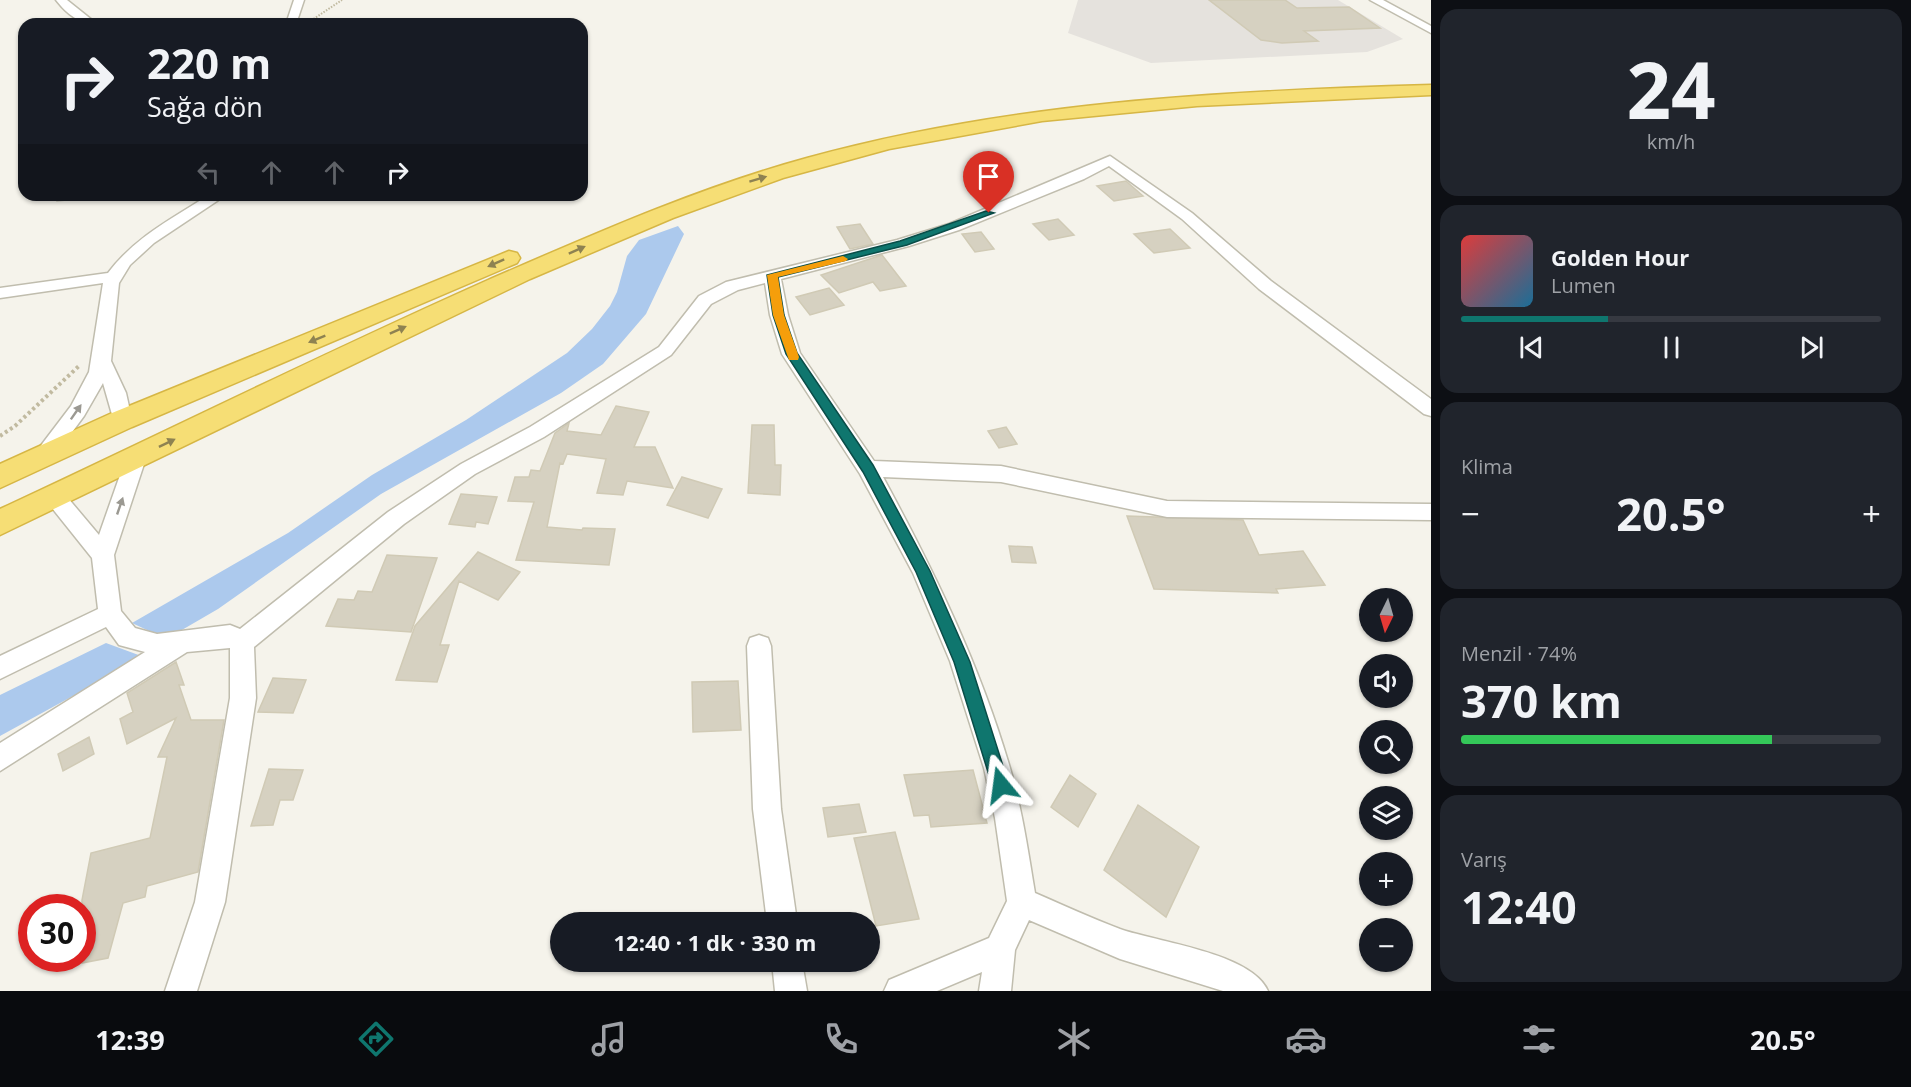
<!DOCTYPE html>
<html lang="tr">
<head>
<meta charset="utf-8">
<style>
	:root { --surface:#171b24; --page:#20242c; --text:#f1f3f6; --muted:#9ea1a6; --line:#363941; --accent:#0f766e }
	body { margin:0; font-family:"Open Sans",sans-serif; background:var(--page); color:var(--text); height:100vh; display:flex; flex-direction:column; font-size:22px; white-space:nowrap }
	* { box-sizing:border-box; margin:0 }
	p { font-size:20px; color:var(--muted) }
	.icon { flex:none; width:33px; height:33px; fill:none; stroke:currentColor; stroke-width:2; stroke-linecap:round; stroke-linejoin:round }
	.map { position:relative; flex:1; overflow:hidden }
	.panel { display:flex; flex-direction:column; gap:9px; padding:9px; background:#0d0f14; width:480px }
	.panel>* { flex:none }
	.banner { position:absolute; left:18px; top:18px; width:570px; height:183px; border-radius:18px; box-shadow:0 2px 4px #0004; background:#171b24; color:var(--text); overflow:hidden }
	.needle { width:39px; rotate:185deg }
	.buttons { position:absolute; left:1359px; top:588px; display:grid; gap:12px }
	.buttons a { display:grid; place-items:center; width:54px; height:54px; border-radius:50%; background:var(--surface); box-shadow:0 2px 4px #0004; font-size:30px }
	.speed { position:absolute; left:18px; top:894px; display:flex; gap:12px; font-size:30px; font-weight:700; text-align:center }
	.speed>* { display:grid; place-content:center; width:78px; height:78px; border-radius:50%; background:var(--surface); box-shadow:0 2px 4px #0004; line-height:1 }
	.speed .limit { border:9px solid #d22; background:#fff; color:#111 }
	.pin { position:absolute; display:grid; place-items:center; width:51px; height:51px; color:#fff; margin:-62px -26px; border-radius:50% 50% 50% 0; rotate:-45deg; box-shadow:0 0 6px #0007 }
	.pin .icon { rotate:45deg }
	.me { position:absolute; width:66px; margin:-33px; rotate:344deg; stroke-linejoin:round; filter:drop-shadow(0 0 4px #0008) }
	.turn { display:flex; align-items:center; gap:21px; height:126px; padding:0 30px; font-size:27px }
	.turn .icon { width:78px; height:78px; stroke-width:2.5 }
	.turn b { display:block; font-size:42px; line-height:51px }
	.lanes { display:flex; align-items:center; height:57px; padding:0 30px; background:#0003; justify-content:center; gap:30px; direction:ltr }
	.lanes .off { opacity:.35 }
	.big { font-size:45px; font-weight:700; line-height:1.1 }
	.panel .tile { flex:1; display:flex; flex-direction:column; justify-content:center; gap:9px; min-width:0; padding:0 21px; border-radius:18px; background:var(--page) }
	.panel .dial { align-items:center; gap:0 }
	.dial b { font-size:78px; line-height:1 }
	.song { display:flex; align-items:center; gap:18px }
	.cover { width:72px; height:72px; border-radius:9px; background:linear-gradient(135deg,hsl(0 70% 55%),hsl(200 70% 35%)) }
	.played { height:6px; border-radius:3px; background:linear-gradient(90deg,var(--accent) 35%,var(--line) 35%) }
	.keys { display:flex; justify-content:space-around; direction:ltr }
	.heat { display:flex; justify-content:space-between; align-items:center; font-size:33px; direction:ltr }
	.charge { height:9px; border-radius:4px; background:linear-gradient(90deg,#34c759 74%,var(--line) 0) }
	.trip { position:absolute; left:550px; top:912px; width:330px; height:60px; border-radius:30px; background:var(--surface); box-shadow:0 2px 4px #0004; font-weight:700; line-height:60px; text-align:center }
	.menu { display:flex; height:96px; justify-content:space-around; align-items:center; background:#090b0e; color:var(--muted) }
	.menu .icon { width:42px; height:42px }
	.menu .active { color:var(--accent) }
	.menu b { font-size:27px; color:var(--text) }
	main { display:flex; flex:1; min-height:0 }
	.map>svg:first-child { display:block }
	.industrial { fill:#e5e2dd }
	.water { fill:#acc9ed }
	.building { fill:#d6d1c1; stroke:#d0cab5; stroke-width:1.5 }
	.lines { fill:none; stroke-linecap:round; stroke-linejoin:round }
	.minor-casing { stroke:#c0bdae; stroke-width:3 }
	.highway-casing { stroke:#d6b645; stroke-width:3 }
	.path-far1 { stroke:#c1baa0; stroke-width:2; stroke-dasharray:1.5 1.5; stroke-linecap:butt }
	.path { stroke:#c1baa0; stroke-width:4; stroke-dasharray:3 3; stroke-linecap:butt }
	.minor { fill:#fff; fill-rule:evenodd }
	.highway { fill:#f6de75; fill-rule:evenodd }
	.oneway { fill:#8e8251 }
	.oneway2 { fill:#9b9992 }
	.route { fill:#0f766e; stroke:#0a4d48; stroke-width:1.5 }
	.slow { fill:#f59e0b }
</style>
</head>
<body>
<main>
<div class="map">
<svg width="1431" height="991" viewBox="0 0 1431 991">
	<rect width="100%" height="100%" fill="#f5f3eb"/>
	<!-- industrial -->
	<path class="industrial" d="M1078 0H1338L1403 39 1367 52 1151 63 1068 33Z"/>
	<!-- water -->
	<path class="water" d="M678 226 684 234 646 314 603 364 561 393 381 494 218 609 175 634 162 637 132 623 288 533 372 475 466 420 567 353 592 329 610 306 617 292 627 256 639 240Z
		M106 643 144 657 0 736V695Z"/>
	<!-- building -->
	<path class="building" d="M1209 0H1285L1297 8 1349 7 1380 28 1304 31 1318 41 1282 43 1261 40Z
		M1126 181 1143 196 1114 201 1097 186Z
		M1058 219 1074 235 1049 240 1033 224Z
		M860 224 873 244 850 249 837 227Z
		M1170 229 1190 248 1154 253 1134 234Z
		M981 232 994 249 975 252 962 234Z
		M882 255 906 286 880 291 873 282 839 293 821 275Z
		M829 288 844 305 810 315 796 297Z
		M616 406 649 412 634 447H655L673 488 627 481 623 495 597 493 606 459 567 454 563 464 560 463 547 527 582 530 583 528 615 529 609 565 516 560 534 502 508 501 515 477H529L531 470 540 471 555 433 569 423 567 431 601 435Z
		M752 425H774L775 465H781L780 495 748 493Z
		M1006 427 1017 444 999 448 988 431Z
		M682 477 722 489 708 518 667 505Z
		M461 494 497 497 488 524 476 522 475 527 449 524Z
		M1127 516 1243 520 1259 555 1303 551 1325 585 1276 589 1278 593 1154 589Z
		M1009 546 1032 547 1036 563 1012 562Z
		M478 552 520 572 498 600 459 581 440 645H449L437 682 396 680 415 626Z
		M387 555 437 558 411 632 326 626 338 599 354 600 358 591 372 592Z
		M176 662 184 685H179L191 720H224L198 872 147 886 145 897 123 903 108 958 82 963V900L91 853 150 838 167 757H158L176 718 127 744 120 719 133 712 127 693Z
		M273 678 306 680 293 713 258 712Z
		M738 681 741 730 693 732 692 682Z
		M89 737 94 754 63 771 58 754Z
		M269 769 303 770 293 800H280L273 825 251 826Z
		M973 770 987 823 931 827 929 815 914 816 904 775Z
		M1070 775 1096 794 1078 827 1051 807Z
		M859 804 866 832 828 837 823 808Z
		M1138 805 1199 847 1166 917 1104 870Z
		M895 832 919 919 876 926 854 838Z"/>
	<g class="lines">
		<defs>
			<path id="minor" d="M56 0H67L97 24C79 24 67 14 56 0Z
				M294 0H304L296 24H286Z
				M1370 0H1383L1431 26V33Z
				M1110 156 1192 213 1271 281 1431 399V416L1424 414 1259 289 1182 219 1109 166 1084 179 959 230 909 246 781 279 788 315 800 353 874 461 1001 466 1167 501 1431 504V520L1167 517 1001 482 883 477C934 571 980 665 1010 768 1022 809 1028 851 1035 893 1063 905 1091 918 1120 929 1157 942 1252 953 1268 991H1223L1120 959 1029 920 1015 950 1011 991H979L982 972 937 991H884L889 980 989 938 1007 901 995 818 984 768 950 661 913 573 860 474 782 354 770 315 765 283 738 290 711 304 671 355 544 437 475 474 404 524 254 647 256 698 225 902 197 991H165L195 902 230 698V648L187 652 0 771V743L145 652 119 645 106 627 0 679V656L98 609 92 558 48 503 44 497 48 491 55 489 62 491 99 535 126 458 129 453 136 450 143 453 146 458 114 555 121 611 135 628 157 634 230 625 240 629 388 512 461 464 530 427 659 347 699 296 726 282 897 240 949 224Z
				M56 195H78L71 199 57 200Z
				M209 195H226L154 243 130 265 119 283 111 361 126 393 132 420 129 425H115L103 383 84 416 50 462 43 465 36 462 33 457 36 452 71 406 89 372 103 283 0 298V288L108 273C135 237 173 218 209 195Z
				M759 635 768 638 771 646 781 809 797 922H767L753 809 747 646 750 638Z
				M772 962H802L807 991H775Z"/>
			<path id="highway" d="M1431 85V95L1197 106 1042 121 889 149 783 178 673 218 530 279 0 535V509C163 433 324 353 488 280 592 235 697 188 807 158 1010 102 1221 91 1431 85Z
				M509 251 517 253 520 258 517 263 132 427 0 488V464L112 413Z"/>
		</defs>
		<!-- minor casing -->
		<use href="#minor" class="minor-casing"/>
		<!-- highway casing -->
		<use href="#highway" class="highway-casing"/>
		<!-- path-far1 -->
		<path class="path-far1" d="M306 24 342 0"/>
		<!-- path -->
		<path class="path" d="M0 436 15 426 80 365"/>
		<!-- minor -->
		<use href="#minor" class="minor"/>
		<!-- highway -->
		<use href="#highway" class="highway"/>
	</g>
	<!-- one-way arrows -->
	<defs><path id="oneway-solid" d="M-6-.8H1V-3.2L6.5 0L1 3.2V.8H-6Z" transform="scale(1.5)"/></defs>
	<g class="oneway">
		<use href="#oneway-solid" transform="translate(758 179) rotate(-17)"/>
		<use href="#oneway-solid" transform="translate(577 250) rotate(-24)"/>
		<use href="#oneway-solid" transform="translate(496 263) rotate(156)"/>
		<use href="#oneway-solid" transform="translate(398 330) rotate(-24)"/>
		<use href="#oneway-solid" transform="translate(317 339) rotate(158)"/>
		<use href="#oneway-solid" transform="translate(167 443) rotate(-26)"/>
	</g>
	<g class="oneway2">
		<use href="#oneway-solid" transform="translate(76 412) rotate(-55)"/>
		<use href="#oneway-solid" transform="translate(120 506) rotate(-71)"/>
	</g>
	<!-- route -->
	<path class="route" d="M986 211 994 213 907 245 778 277 784 315 797 353 873 465 930 571 970 662 1009 785 1007 791 1001 794 994 791 992 785 954 662 916 572 863 472 786 354 773 315 767 275 900 241Z"/>
	<!-- slow -->
	<path class="slow" d="M843 256 848 259 846 261 778 277 784 315 799 357 798 360H789L773 315 767 275Z"/>
</svg>
<div class="buttons">
<a><svg class="needle" viewBox="-14 -14 28 28"><path d="M0-13l5 13h-10z" fill="#e53935"/><path d="M0 13l5-13h-10z" fill="#9ea1a6"/></svg></a>
<a><svg class="icon" aria-label="sound" viewBox="0 0 24 24"><path d="M4 9h4l5-4v14l-5-4H4zM17 9q2 3 0 6"/></svg></a>
<a><svg class="icon" aria-label="search" viewBox="0 0 24 24"><circle cx="10" cy="10" r="6"/><path d="M15 15l6 6"/></svg></a>
<a><svg class="icon" aria-label="layers" viewBox="0 0 24 24"><path d="M12 4l9 5-9 5-9-5zM3 14l9 5 9-5"/></svg></a>
<a>+</a>
<a>−</a>
</div>
<div class="speed"><div class="limit">30</div></div>
<div class="pin" style="left:989px;top:213px;background:#d93025"><svg class="icon" aria-label="arrive" viewBox="0 0 24 24"><path d="M6 21V4h12l-3 4 3 4H6"/></svg></div>
<svg class="me" style="left:1001px;top:785px" viewBox="-20 -20 40 40"><path d="M0-17L14 15 0 8-14 15z" fill="#0f766e" stroke="#fff" stroke-width="4"/></svg>
<div class="trip">12:40 · 1 dk · 330 m</div>
<div class="banner">
<div class="turn"><svg class="icon" aria-label="right" viewBox="0 0 24 24"><path d="M7 20v-9h11M14 6l5 5-5 5"/></svg><div><b>220 m</b>Sağa dön</div></div>
<div class="lanes"><svg class="icon off" aria-label="left" viewBox="0 0 24 24"><path d="M17 20v-9H6M10 6l-5 5 5 5"/></svg><svg class="icon off" aria-label="ahead" viewBox="0 0 24 24"><path d="M12 20V5M6 11l6-6 6 6"/></svg><svg class="icon off" aria-label="ahead" viewBox="0 0 24 24"><path d="M12 20V5M6 11l6-6 6 6"/></svg><svg class="icon" aria-label="right" viewBox="0 0 24 24"><path d="M7 20v-9h11M14 6l5 5-5 5"/></svg></div>
</div>
</div>
<section class="panel">
<div class="tile dial"><b>24</b><p>km/h</p></div>
<div class="tile">
<div class="song"><i class="cover"></i><div><b>Golden Hour</b><p>Lumen</p></div></div>
<div class="played"></div>
<div class="keys"><svg class="icon" aria-label="previous" viewBox="0 0 24 24"><path d="M18 5L8 12l10 7zM5 5v14"/></svg><svg class="icon" aria-label="pause" viewBox="0 0 24 24"><path d="M8 5v14M16 5v14"/></svg><svg class="icon" aria-label="next" viewBox="0 0 24 24"><path d="M6 5l10 7-10 7zM19 5v14"/></svg></div>
</div>
<div class="tile"><p>Klima</p>
<div class="heat"><a>−</a><b class="big">20.5°</b><a>+</a></div>
</div>
<div class="tile"><p>Menzil · 74%</p><b class="big">370 km</b><div class="charge"></div></div>
<div class="tile"><p>Varış</p><b class="big">12:40</b></div>
</section>
</main>
<nav class="menu">
<b>12:39</b>
<svg class="icon active" aria-label="directions" viewBox="0 0 24 24"><path d="M12 3l9 9-9 9-9-9zM9 14v-3h6M13 9l2 2-2 2"/></svg>
<svg class="icon" aria-label="music" viewBox="0 0 24 24"><path d="M9 18V5l10-2v13"/><circle cx="6" cy="18" r="3"/><circle cx="16" cy="16" r="3"/></svg>
<svg class="icon" aria-label="phone" viewBox="0 0 24 24"><path d="M5 4h4l2 5-3 2q2 4 5 5l2-3 5 2v4C11 20 4 13 5 4z"/></svg>
<svg class="icon" aria-label="climate" viewBox="0 0 24 24"><path d="M12 3v18M4 7l16 10M4 17L20 7"/></svg>
<svg class="icon" aria-label="car" viewBox="0 0 24 24"><path d="M5 17H2v-5l4-1 3-4h7l3 4 3 1v5h-3M9 17h6M6 11h13"/><circle cx="7" cy="17" r="2"/><circle cx="17" cy="17" r="2"/></svg>
<svg class="icon" aria-label="filters" viewBox="0 0 24 24"><path d="M4 7h16M4 17h16"/><circle cx="9" cy="7" r="2"/><circle cx="15" cy="17" r="2"/></svg>
<b>20.5°</b>
</nav>
</body>
</html>
